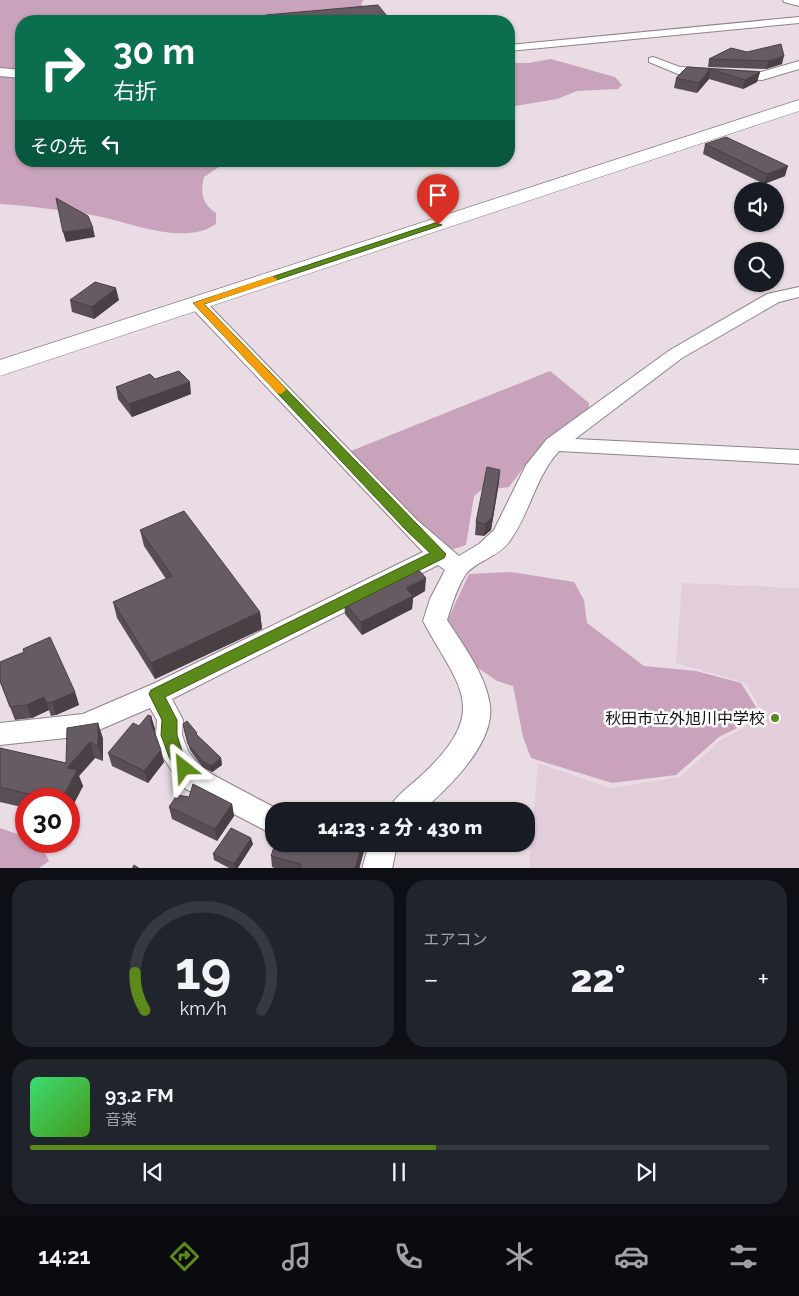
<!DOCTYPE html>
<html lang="ja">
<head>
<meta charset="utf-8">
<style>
	:root { --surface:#171b24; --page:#20242c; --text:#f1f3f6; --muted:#9ea1a6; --line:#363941; --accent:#5b891a }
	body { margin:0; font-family:Raleway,"Noto Sans JP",sans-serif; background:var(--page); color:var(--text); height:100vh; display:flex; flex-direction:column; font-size:19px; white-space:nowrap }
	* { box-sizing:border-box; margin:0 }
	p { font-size:16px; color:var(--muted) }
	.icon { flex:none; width:28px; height:28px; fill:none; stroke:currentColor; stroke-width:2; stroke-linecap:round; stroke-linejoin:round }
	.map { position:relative; height:868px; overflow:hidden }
	.details { display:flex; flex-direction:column; gap:12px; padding:12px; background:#0d0f14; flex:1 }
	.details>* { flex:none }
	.hud { position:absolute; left:15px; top:15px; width:500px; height:152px; border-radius:20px; box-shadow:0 1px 4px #0004; background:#0b6e4f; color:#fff; overflow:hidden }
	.fabs { position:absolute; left:734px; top:182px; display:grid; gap:10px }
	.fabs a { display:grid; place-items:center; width:50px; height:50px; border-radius:50%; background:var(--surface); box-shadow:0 1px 4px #0004; font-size:25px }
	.speed { position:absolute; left:15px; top:788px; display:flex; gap:10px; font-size:25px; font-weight:700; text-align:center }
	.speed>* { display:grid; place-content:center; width:65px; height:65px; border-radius:50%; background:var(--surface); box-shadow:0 1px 4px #0004; line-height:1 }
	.speed .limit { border:8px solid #d22; background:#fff; color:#111 }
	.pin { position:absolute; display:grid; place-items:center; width:42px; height:42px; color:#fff; margin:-51px -21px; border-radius:50% 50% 50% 0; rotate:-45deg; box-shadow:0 0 5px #0007 }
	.pin .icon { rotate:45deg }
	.me { position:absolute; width:55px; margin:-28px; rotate:332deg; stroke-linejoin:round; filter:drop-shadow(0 0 4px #0008) }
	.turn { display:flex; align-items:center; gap:18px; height:105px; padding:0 15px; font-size:22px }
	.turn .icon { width:65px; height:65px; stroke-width:2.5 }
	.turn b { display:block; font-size:35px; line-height:42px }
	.then { display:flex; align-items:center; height:48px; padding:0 15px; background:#0003; gap:10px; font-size:19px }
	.big { font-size:38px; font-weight:800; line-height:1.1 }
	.details .widget { flex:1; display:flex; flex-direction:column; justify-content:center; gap:8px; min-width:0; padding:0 18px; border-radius:20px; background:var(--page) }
	.details .dial { align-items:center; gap:0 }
	.dial svg { height:130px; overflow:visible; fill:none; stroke:var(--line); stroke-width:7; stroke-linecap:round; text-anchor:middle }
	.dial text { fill:var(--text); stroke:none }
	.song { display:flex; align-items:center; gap:15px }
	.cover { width:60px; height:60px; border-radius:8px; background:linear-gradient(135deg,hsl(140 70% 55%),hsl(100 70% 35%)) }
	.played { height:5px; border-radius:2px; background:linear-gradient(90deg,var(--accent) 55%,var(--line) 55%) }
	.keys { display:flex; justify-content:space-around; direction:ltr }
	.heat { display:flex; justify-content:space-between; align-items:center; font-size:28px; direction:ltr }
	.details .tiles { flex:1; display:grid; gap:12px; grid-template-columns:1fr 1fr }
	.widget:last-child { grid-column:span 2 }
	.trip { position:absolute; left:265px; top:802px; width:270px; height:50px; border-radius:20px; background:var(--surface); box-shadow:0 1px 4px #0004; font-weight:800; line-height:50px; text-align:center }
	.menu { display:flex; height:80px; justify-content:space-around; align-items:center; background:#090b0e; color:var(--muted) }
	.menu .icon { width:35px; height:35px }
	.menu .selected { color:var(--accent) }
	.menu b { font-size:22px; color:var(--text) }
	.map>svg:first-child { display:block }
	.built { fill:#e2cdda }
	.forest { fill:#c9a2bb }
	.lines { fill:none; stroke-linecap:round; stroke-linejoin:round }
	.street-casing { stroke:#8f828a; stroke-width:2 }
	.secondary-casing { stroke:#8f828a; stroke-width:1 }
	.street { fill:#fff; fill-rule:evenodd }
	.secondary { fill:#fff; fill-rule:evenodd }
	.wall { fill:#594e55 }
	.shaded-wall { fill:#484045 }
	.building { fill:#675b63; stroke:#484045 }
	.route { fill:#5b891a; stroke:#3b5911 }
	.slow { fill:#f59e0b }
	.poi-dot { fill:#5b891a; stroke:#fff; stroke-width:2 }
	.labels { text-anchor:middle; stroke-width:5; stroke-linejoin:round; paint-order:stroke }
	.near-poi-label { font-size:16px; fill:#151013; stroke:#fff; text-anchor:end }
</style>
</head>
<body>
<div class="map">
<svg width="799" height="869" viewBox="0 0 799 869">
	<rect width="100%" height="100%" fill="#eadce4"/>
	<!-- built -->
	<path class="built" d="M682 583 799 588V868H529L538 763 610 788 680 777 721 740 744 728 760 708 746 683 676 663Z"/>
	<!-- forest -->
	<path class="forest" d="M0 0H364L361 3 369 18 344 21H21L19 79H21V161H228L204 177C200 193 202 204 216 213V224C183 247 128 221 92 215 61 210 31 206 0 204Z
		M551 59 615 77 622 85 618 89 577 91 557 99 509 107V63H528Z
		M550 371 589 403V408L536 451 509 487 480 491 474 496 466 545 454 549 441 546 351 451Z
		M511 572 574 582 584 600 587 623 644 666 696 671 741 683 756 707 741 726 719 737 676 775 612 783 531 758 523 737 513 686 497 681 468 661 447 621 469 574Z
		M0 828 26 837V841H39L49 861 39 868H0Z"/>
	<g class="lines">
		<defs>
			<path id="street" d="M783 0H799V6L784 2Z
				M799 17V23L509 51V45Z
				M653 57 680 67 761 72 799 61V69L762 80 678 74 649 62V58Z
				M0 68 21 70V78L0 76Z
				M799 287V297L779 302 682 358 575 439 799 450V464L559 451C535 477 530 514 509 542 498 557 475 562 466 574 457 587 452 605 447 620 463 645 486 675 490 705 495 744 448 788 422 811H388C395 795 412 785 424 773 491 709 459 688 423 621L430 599 445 570 438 565 172 699 183 720 182 735 188 751 202 769 281 811H274V835L182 787 163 757 156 735 157 720 150 708 85 736 0 745V723L83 714 155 683 423 552 191 307 188 303 191 299H203L417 520 459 556 479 544 494 530 526 465 547 439 670 350 767 294Z
				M369 844H397L392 869H362Z"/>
			<path id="secondary" d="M799 100V111L0 376V360Z"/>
		</defs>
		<!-- street casing -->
		<use href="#street" class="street-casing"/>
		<!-- secondary casing -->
		<use href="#secondary" class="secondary-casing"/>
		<!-- street -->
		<use href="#street" class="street"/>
		<!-- secondary -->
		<use href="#secondary" class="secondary"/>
	</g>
	<!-- wall -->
	<path class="wall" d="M731 48 782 64 766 69 708 67 709 59Z
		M687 67 760 72 757 82 743 89 709 79 697 93 674 88 676 78Z
		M705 144 785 176 764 184 703 154Z
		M70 300H119L94 319 72 312Z
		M155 379 191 394 132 417 118 399 116 387Z
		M499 482 491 530 484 536 475 535 476 522Z
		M140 530 260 612 262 629 155 679 117 618 113 602 166 579 144 546Z
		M425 591 413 598 412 609 362 635 345 614 344 602Z
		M0 681 75 692 79 705 56 715 51 716 49 710 32 718 15 720Z
		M151 716 155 729 154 732 164 762 148 783 112 766 108 753 139 726Z
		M98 723 103 739V761L95 758 79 776 83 786 69 813V799H26V808L0 802V748L66 763Z
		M184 730 198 736 221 758 222 765 212 772 203 768 190 750Z
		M232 804 234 816 217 841 172 819 169 807Z
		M253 844 237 869H231L214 860 213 854Z
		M275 844H364V851L359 869H278L272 867 271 856Z"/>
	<!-- shaded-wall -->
	<path class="shaded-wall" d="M784 56 782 64 766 69 768 61Z
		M710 69 709 79 697 93 699 83Z
		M760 72 757 82 743 89 745 80Z
		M788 166 785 176 764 184 767 174Z
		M93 228 95 237 66 242 63 232Z
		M116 288 119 300 94 319 92 307Z
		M190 382 191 394 132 417 129 404Z
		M500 470 499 482 491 530 484 536 485 524Z
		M426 578 425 591 413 598 412 609 362 635 361 622 406 588Z
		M260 612 262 629 155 679 151 663Z
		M75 692 79 705 56 715 52 702Z
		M44 697 49 710 32 718 27 705Z
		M151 716 155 729 154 736 151 723Z
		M98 723 103 739V761L98 746Z
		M90 742 95 758 79 776 83 786 69 813V799H62L67 768Z
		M161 750 164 762 148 783 144 771Z
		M221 758 222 765 212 772 211 766Z
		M232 804 234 816 217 841 215 829Z
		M251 838 253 844 237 869H235L234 864Z
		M362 844H364V851L359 869H355Z"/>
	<!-- building -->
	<path class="building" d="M378 5 391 21H233L268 18 266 15Z
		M781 44 784 56 768 61 709 59 731 48 747 52Z
		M687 67 760 72 745 80 710 69 699 83 676 78Z
		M726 137 788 166 767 174 705 144Z
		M56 198 88 216 93 228 63 232Z
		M95 282 116 288 92 307 70 300Z
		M179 371 190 382 129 404 116 387 150 374 155 379Z
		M487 467 500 470 492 518 485 524 476 522Z
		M184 511 260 612 151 663 113 602 172 576 140 530Z
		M415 566 426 578 406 588 413 596 361 622 344 602Z
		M50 637 75 692 52 702 47 703 44 697 27 705 10 707 0 681V662L24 652 23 649Z
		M148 715 151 716V723L161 750 144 771 108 753 133 723 139 726Z
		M187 721 197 733 196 734 221 758 211 766 202 761 188 744 183 724Z
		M98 723V746L90 742 67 768 77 770 62 799H49L0 787V748L66 763 67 728Z
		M193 784 232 804 215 829 169 807 177 795 189 797Z
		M231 828 251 838 234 864 213 854Z
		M275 844H362L355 869H300L301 864 271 856Z
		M134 865 140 869H132Z"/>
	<!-- route -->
	<path class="route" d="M435 223 442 225 204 304 446 554 444 558 165 697 177 720V735L183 754 192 768 190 773 184 775 179 773 169 757 161 735 162 720 149 694 151 690 430 553 405 529 193 303Z"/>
	<!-- slow -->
	<path class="slow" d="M272 276 277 279 276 281 204 304 285 388 286 390 281 394 277 393 193 303Z"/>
	<!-- markers -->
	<circle class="poi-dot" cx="775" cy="718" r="5"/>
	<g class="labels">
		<!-- near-poi labels -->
		<g class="near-poi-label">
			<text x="765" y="724">秋田市立外旭川中学校</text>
		</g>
	</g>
</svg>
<div class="fabs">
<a><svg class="icon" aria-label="sound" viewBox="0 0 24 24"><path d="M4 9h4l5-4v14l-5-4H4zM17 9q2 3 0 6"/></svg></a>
<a><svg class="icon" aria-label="search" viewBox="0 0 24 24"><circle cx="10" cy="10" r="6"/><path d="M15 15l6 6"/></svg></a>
</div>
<div class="speed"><div class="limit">30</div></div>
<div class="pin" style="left:438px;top:225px;background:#d93025"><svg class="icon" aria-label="arrive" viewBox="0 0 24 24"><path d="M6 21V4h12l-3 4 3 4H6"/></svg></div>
<svg class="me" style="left:184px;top:768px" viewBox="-20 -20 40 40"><path d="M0-17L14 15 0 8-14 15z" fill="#5b891a" stroke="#fff" stroke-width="4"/></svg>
<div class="trip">14:23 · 2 分 · 430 m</div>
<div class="hud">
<div class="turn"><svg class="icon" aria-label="right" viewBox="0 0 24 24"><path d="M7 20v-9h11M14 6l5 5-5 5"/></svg><div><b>30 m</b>右折</div></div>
<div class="then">その先<svg class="icon" aria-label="left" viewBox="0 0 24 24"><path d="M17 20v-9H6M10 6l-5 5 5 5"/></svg></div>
</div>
</div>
<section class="details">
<div class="tiles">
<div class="widget dial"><svg viewBox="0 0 100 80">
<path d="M14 69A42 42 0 1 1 86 69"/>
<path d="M14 69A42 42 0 0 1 8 46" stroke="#5b891a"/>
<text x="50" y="56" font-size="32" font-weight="700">19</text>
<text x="50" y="72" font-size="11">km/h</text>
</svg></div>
<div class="widget"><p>エアコン</p>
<div class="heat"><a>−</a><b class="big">22°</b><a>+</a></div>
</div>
<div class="widget">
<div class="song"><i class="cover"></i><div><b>93.2 FM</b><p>音楽</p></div></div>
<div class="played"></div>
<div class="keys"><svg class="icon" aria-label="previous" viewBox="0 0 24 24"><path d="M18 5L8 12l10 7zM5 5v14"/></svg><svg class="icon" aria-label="pause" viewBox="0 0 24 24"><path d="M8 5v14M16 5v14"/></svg><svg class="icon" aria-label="next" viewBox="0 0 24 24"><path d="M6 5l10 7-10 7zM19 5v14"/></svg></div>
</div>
</div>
</section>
<nav class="menu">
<b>14:21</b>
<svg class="icon selected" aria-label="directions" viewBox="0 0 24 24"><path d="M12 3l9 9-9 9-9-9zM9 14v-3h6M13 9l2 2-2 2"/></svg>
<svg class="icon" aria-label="music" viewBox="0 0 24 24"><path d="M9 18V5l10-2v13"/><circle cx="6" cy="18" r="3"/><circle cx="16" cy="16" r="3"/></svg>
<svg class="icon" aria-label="phone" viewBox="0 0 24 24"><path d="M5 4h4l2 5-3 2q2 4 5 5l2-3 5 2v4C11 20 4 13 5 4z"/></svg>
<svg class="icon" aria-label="climate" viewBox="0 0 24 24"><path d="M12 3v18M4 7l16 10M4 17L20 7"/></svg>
<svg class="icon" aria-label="car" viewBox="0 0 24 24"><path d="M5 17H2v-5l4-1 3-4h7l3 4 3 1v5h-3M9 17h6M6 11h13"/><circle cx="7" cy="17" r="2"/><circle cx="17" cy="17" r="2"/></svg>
<svg class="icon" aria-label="filters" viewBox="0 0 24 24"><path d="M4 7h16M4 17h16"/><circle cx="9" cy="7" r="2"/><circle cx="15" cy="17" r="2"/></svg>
</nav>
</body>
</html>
